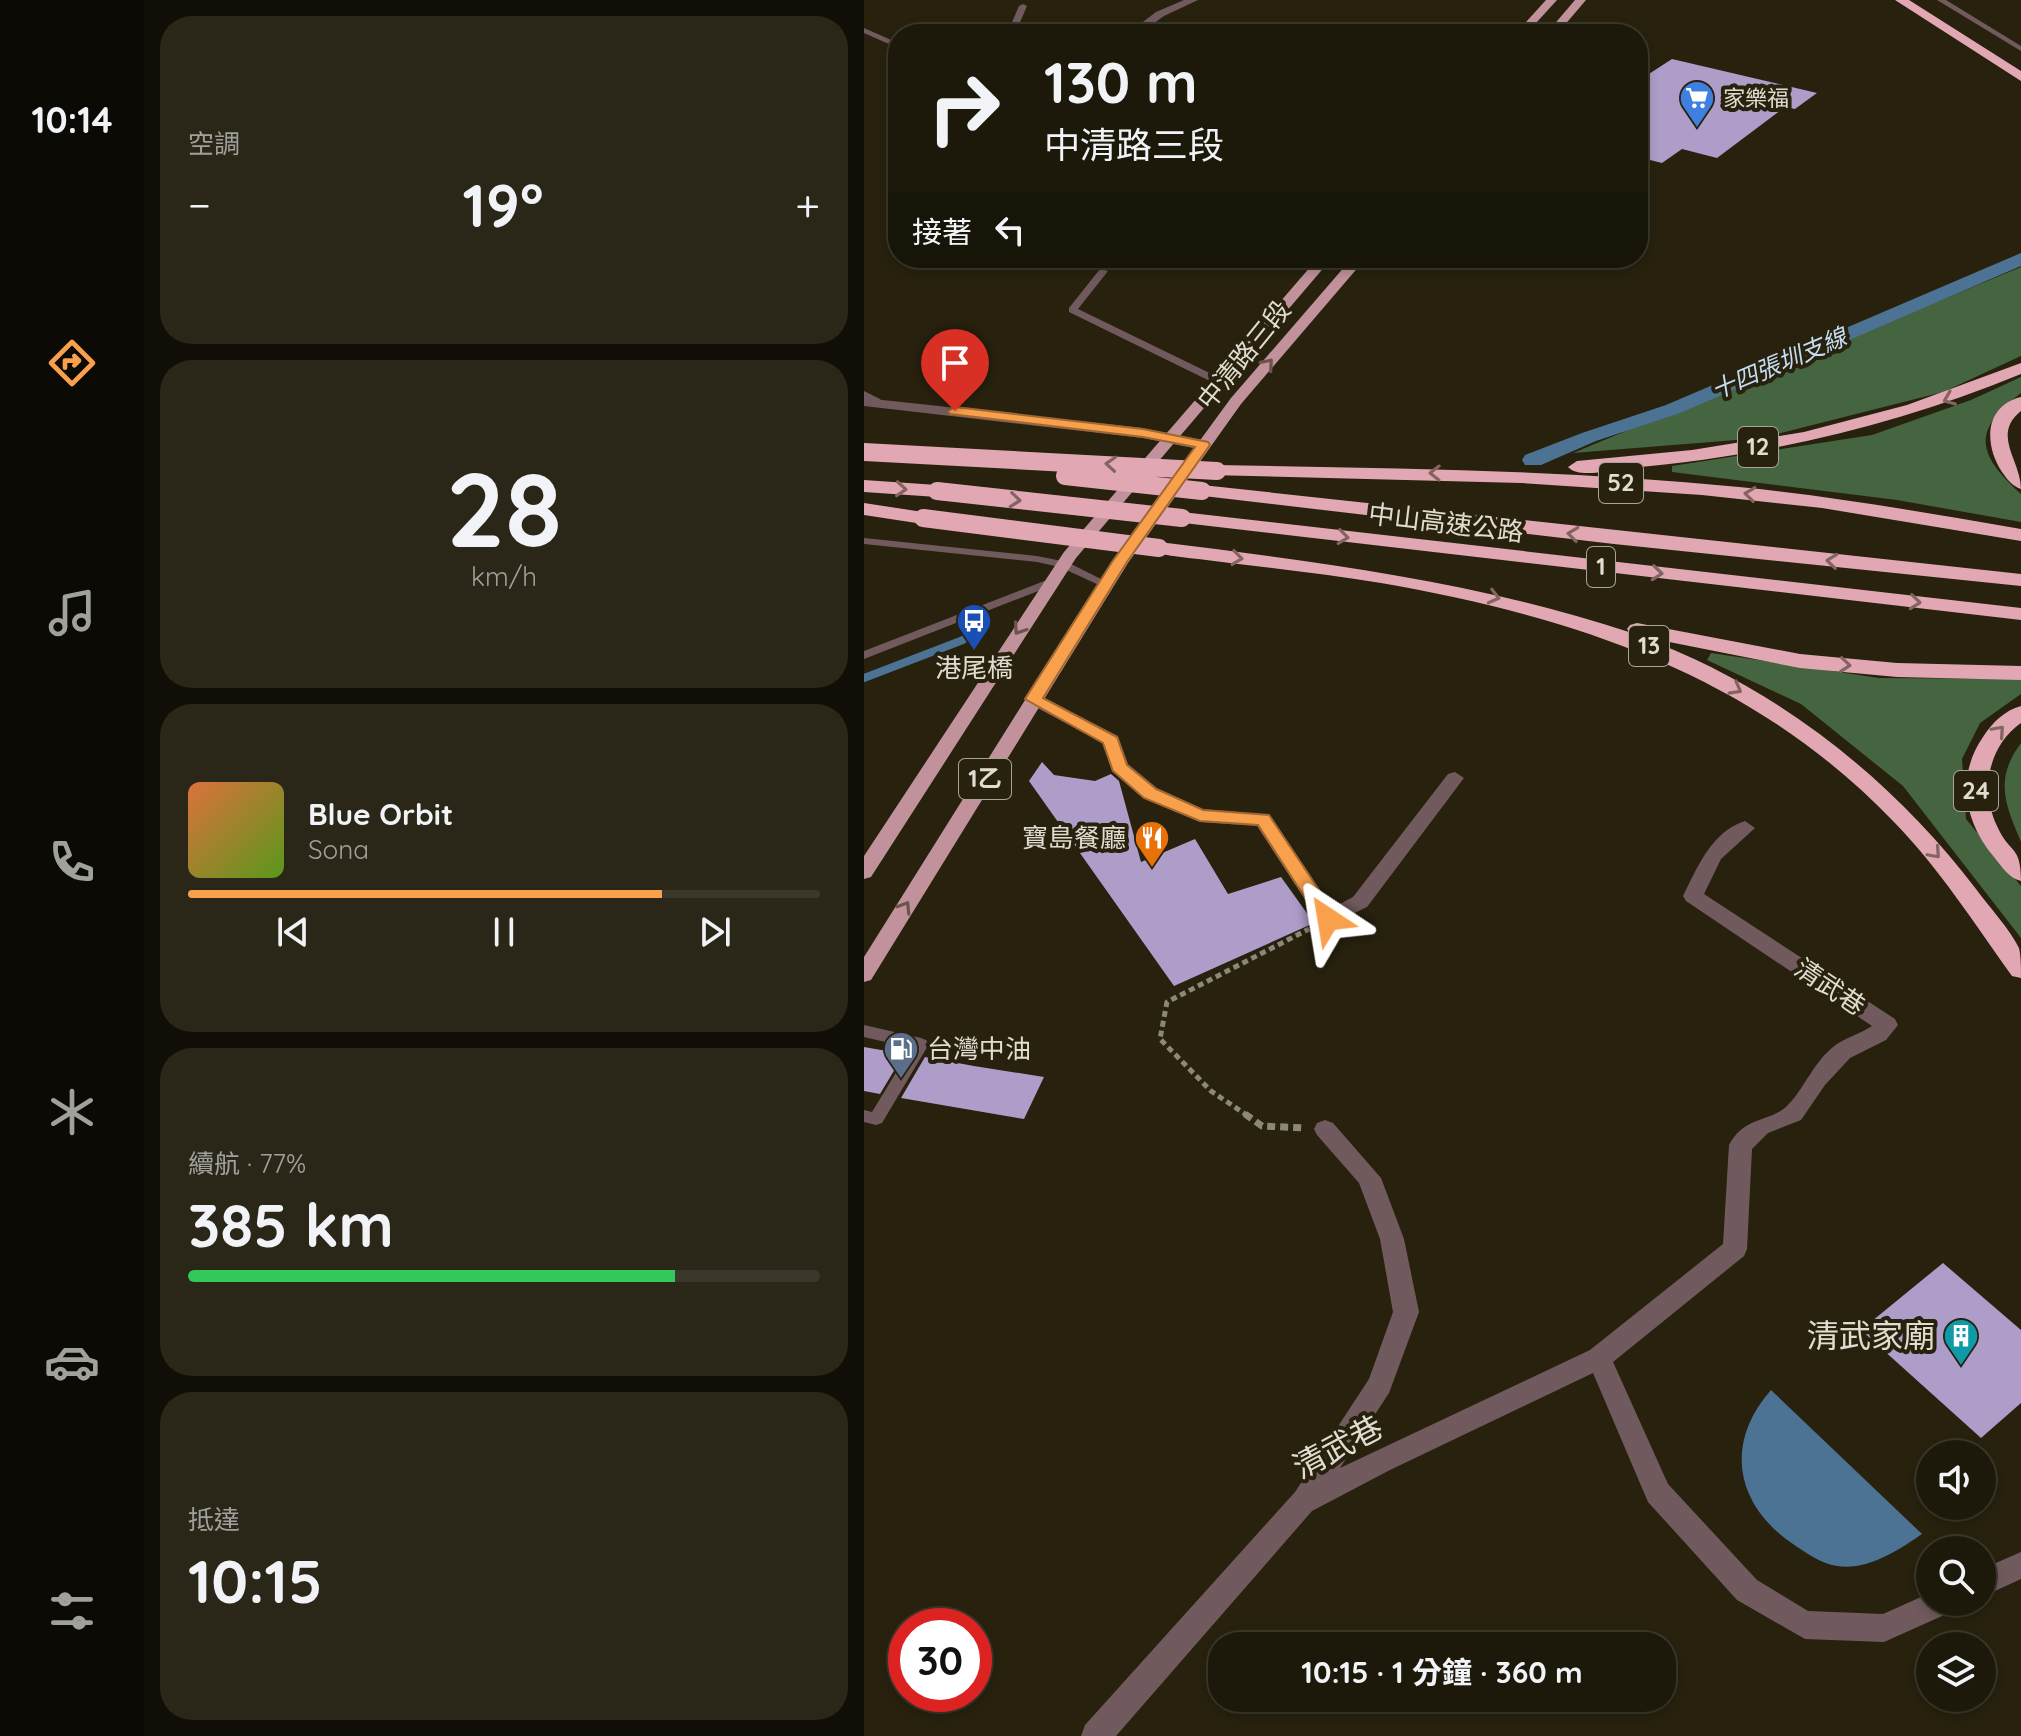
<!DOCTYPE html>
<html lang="zh-TW">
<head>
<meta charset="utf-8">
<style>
	:root { --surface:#1d190a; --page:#2a2618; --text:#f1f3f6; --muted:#a0a09c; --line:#3b382b; --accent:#f9a04c }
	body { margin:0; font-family:Quicksand,"Noto Sans TC",sans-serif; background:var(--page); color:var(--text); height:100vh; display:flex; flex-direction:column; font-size:30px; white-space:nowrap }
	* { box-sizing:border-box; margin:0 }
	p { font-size:26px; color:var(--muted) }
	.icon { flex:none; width:44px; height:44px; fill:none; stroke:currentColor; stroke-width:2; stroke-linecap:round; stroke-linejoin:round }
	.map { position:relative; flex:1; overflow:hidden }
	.sheet { display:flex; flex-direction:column; gap:16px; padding:16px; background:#100e06; width:720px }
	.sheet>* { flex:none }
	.hud { position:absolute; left:24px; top:24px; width:760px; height:244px; border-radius:32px; box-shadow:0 4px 12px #0003,0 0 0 2px var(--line); background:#1d190a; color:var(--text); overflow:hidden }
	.fabs { position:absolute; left:1052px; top:1440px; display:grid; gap:16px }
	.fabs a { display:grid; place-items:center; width:80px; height:80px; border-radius:50%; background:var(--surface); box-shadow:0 4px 12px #0003,0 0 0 2px var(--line); font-size:40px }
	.speed { position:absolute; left:24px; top:1608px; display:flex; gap:16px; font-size:40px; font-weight:700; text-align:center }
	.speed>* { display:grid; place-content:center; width:104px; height:104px; border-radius:50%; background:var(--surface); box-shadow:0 4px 12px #0003,0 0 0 2px var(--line); line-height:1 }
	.speed .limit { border:12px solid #d22; background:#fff; color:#111 }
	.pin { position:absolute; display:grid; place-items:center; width:68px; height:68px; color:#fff; margin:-82px -34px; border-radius:50% 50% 50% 0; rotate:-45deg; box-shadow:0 0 8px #0007 }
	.pin .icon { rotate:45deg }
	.me { position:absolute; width:88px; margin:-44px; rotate:327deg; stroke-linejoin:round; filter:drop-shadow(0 0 6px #0008) }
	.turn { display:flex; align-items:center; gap:28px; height:168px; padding:0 24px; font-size:36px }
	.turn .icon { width:104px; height:104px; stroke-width:2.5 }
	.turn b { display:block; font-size:56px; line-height:68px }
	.then { display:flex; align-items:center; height:76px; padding:0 24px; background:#0003; gap:16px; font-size:30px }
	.big { font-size:60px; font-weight:700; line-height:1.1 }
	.sheet .widget { flex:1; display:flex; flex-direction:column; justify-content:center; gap:12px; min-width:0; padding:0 28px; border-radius:32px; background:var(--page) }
	.sheet .dial { align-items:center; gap:0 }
	.dial b { font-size:104px; line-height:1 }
	.song { display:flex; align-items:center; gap:24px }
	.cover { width:96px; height:96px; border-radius:12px; background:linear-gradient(135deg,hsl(20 70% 55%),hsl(90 70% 35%)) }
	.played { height:8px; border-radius:4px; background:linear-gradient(90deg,var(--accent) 75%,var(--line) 75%) }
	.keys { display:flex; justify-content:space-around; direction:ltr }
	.heat { display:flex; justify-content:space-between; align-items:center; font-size:44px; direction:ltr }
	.charge { height:12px; border-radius:6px; background:linear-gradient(90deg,#34c759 77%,var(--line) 0) }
	.trip { position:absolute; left:344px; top:1632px; width:468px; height:80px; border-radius:32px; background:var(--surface); box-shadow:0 4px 12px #0003,0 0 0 2px var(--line); font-weight:700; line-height:80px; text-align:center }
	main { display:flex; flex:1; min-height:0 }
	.dock { display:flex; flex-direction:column; width:144px; justify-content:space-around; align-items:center; background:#0c0a04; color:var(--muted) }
	.dock .icon { width:56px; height:56px }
	.dock .current { color:var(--accent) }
	.dock b { font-size:36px; color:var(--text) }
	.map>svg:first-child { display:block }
	.forest { fill:#456440 }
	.water { fill:#4c7294 }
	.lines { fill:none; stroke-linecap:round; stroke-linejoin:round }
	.stream-far1 { stroke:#4c7294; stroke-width:6 }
	.stream { stroke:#4c7294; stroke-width:8 }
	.canal { fill:#4c7294; fill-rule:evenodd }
	.building { fill:#ae9cc9 }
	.path-far1 { stroke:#8c8778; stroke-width:5; stroke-dasharray:6 4; stroke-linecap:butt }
	.path { stroke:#8c8778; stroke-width:7; stroke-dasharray:8 5; stroke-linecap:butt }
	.lane { fill:#715a5e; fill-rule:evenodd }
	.street { fill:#715a5e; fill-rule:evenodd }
	.primary { fill:#c1929b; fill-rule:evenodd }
	.highway { fill:#e1a8b3; fill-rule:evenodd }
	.highway-bridge { stroke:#e1a8b3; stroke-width:18 }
	.oneway { stroke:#6c544d }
	.oneway2 { stroke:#846460 }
	.route { fill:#f9a04c; stroke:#a26831; stroke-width:2 }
	.labels { text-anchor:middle; stroke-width:8; stroke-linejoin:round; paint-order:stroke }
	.far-poi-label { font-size:22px; fill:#e0dcd0; stroke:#27210e; text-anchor:start }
	.far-water-label { font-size:24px; font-style:italic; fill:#c6def4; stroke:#27210e }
	.shield { fill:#27210e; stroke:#a8a496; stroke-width:2 }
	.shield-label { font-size:24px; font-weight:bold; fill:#e0dcd0 }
	.street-label { font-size:26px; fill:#e0dcd0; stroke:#27210e }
	.poi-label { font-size:26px; fill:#e0dcd0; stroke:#27210e }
	.near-poi-label { font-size:32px; fill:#e0dcd0; stroke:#27210e; text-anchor:end }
	.near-street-label { font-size:32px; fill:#e0dcd0; stroke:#27210e }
</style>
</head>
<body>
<main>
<nav class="dock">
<b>10:14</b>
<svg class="icon current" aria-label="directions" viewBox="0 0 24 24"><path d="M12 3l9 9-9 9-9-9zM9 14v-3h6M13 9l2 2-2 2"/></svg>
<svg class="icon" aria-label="music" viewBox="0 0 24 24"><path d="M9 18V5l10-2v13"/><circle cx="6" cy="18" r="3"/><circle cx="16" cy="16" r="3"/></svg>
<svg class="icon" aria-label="phone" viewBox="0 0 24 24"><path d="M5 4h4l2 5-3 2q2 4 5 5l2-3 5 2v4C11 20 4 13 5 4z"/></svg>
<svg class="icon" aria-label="climate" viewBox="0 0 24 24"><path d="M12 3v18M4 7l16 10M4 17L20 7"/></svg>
<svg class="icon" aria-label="car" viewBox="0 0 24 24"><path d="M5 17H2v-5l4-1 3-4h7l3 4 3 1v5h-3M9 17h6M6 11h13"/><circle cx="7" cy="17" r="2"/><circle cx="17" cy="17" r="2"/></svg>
<svg class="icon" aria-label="filters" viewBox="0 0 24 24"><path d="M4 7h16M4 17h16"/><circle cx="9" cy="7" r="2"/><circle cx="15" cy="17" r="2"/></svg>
</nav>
<section class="sheet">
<div class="widget"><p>空調</p>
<div class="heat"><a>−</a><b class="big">19°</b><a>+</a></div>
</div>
<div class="widget dial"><b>28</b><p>km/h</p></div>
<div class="widget">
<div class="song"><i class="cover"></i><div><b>Blue Orbit</b><p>Sona</p></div></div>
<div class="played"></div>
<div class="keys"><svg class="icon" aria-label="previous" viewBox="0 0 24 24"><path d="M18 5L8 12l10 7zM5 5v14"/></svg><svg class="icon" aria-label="pause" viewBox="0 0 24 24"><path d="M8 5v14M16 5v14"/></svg><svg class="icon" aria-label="next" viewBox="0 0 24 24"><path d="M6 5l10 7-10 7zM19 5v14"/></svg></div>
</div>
<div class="widget"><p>續航 · 77%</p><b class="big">385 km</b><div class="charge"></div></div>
<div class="widget"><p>抵達</p><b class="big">10:15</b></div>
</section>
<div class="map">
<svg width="1157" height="1736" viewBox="0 0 1157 1736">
	<rect width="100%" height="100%" fill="#27210e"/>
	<!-- forest -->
	<path class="forest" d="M1157 267V356L1079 392 897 438 709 453Z
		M1157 377V393C1107 431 1113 454 1157 494V522L1033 500 808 472V466L1008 435 1107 400Z
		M847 653 1015 678 1157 679V694L1116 723 1098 759 1102 819 1157 886V938L1039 786 937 704 843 660Z
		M1157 743V842C1141 804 1130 779 1157 743Z"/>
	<!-- water -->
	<path class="water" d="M907 1390 1058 1534C1035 1550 1003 1571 973 1566 957 1564 941 1552 929 1544 871 1505 860 1443 907 1390Z"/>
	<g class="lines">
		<!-- stream-far1 -->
		<path class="stream-far1" d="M94 642 119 632"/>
		<!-- stream -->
		<path class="stream" d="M0 678 99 640"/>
		<!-- canal -->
		<path class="canal" d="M1157 253V266L816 413 732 441 677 465H661L658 460 661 455 718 433 802 405Z"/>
	</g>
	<!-- building -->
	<path class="building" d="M808 59 953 93 931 109 921 107 853 158 818 149 798 163 774 157V81Z
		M178 762 190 775 231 781 247 774 255 781 277 862 331 839 364 894 417 877 450 923 310 986 165 781Z
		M0 1047 40 1054 16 1094 0 1091Z
		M61 1057 110 1066 180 1077 160 1119 37 1098Z
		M1079 1263 1157 1330V1403L1117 1438 997 1330Z"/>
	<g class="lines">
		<!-- path-far1 -->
		<path class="path-far1" d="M384 1116 347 1091 296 1039 303 1002 445 929"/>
		<!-- path -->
		<path class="path" d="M381 1114 398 1126 440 1128"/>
		<!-- lane -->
		<path class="lane" d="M1073 0H1082L1157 46V51Z
			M159 4 163 6 151 34H143L155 6Z
			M371 26 392 32 393 34H382L368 30V26Z
			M0 28 34 43V48L0 33Z
			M426 258H439L458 267 450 269Z
			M236 269 244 271 214 309 360 380V384H352L205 312V308Z
			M0 391 16 399 17 401 12 404 0 398Z
			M0 538 173 556 203 562 247 584 245 586H237L196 567 173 562 0 544Z
			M188 578 194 582 192 584 0 659V651Z
			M0 1025 57 1038 62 1040 65 1044 18 1123 12 1125 0 1122V1110L8 1112 47 1048 0 1037Z"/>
		<!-- street -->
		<path class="street" d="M320 0H334L300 16 275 34H263L292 12Z
			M0 398 279 428 339 440 347 445 339 450 279 438 0 406Z
			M170 693 254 736 264 764 293 788 339 809 406 815 468 908 489 897 584 774 591 772 600 778 503 907 464 926 457 924 393 826 336 822 279 798 248 771 239 743 164 703 161 699 164 695Z
			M881 821 891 828 857 859 840 894 1031 1019 1034 1025 1022 1040 986 1058 961 1085 937 1120 904 1133 888 1149 883 1249 880 1256 749 1362 804 1484 893 1580 944 1611 1019 1614 1066 1593V1602H1091L1087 1612 1020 1642 941 1639 873 1600 784 1502 729 1373 526 1470 448 1511 252 1736H217L221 1725 431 1492 505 1379 529 1312 516 1239 495 1183 453 1135 450 1129 453 1123 461 1120 469 1123 517 1178 540 1239 555 1312 525 1393 476 1468 726 1350 859 1244 865 1145C881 1116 903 1123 922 1107 939 1091 949 1063 969 1047 980 1038 996 1034 1008 1026L822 901 819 896C833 868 848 831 881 821Z
			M1157 1552V1579L1118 1597V1569Z"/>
		<!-- primary -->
		<path class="primary" d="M682 0H693L662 34H651Z
			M711 0H722L693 34H682Z
			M454 258H468L212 558 7 877 0 879V856L200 552Z
			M488 258H502L377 404 264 563 7 980 0 982V957L250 558 367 398Z"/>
		<!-- highway -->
		<path class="highway" d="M1031 0H1045L1157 71V81Z
			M1157 363V374C1031 426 898 457 762 468 747 470 715 479 704 467L713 461 828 450 940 432 1043 405Z
			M1157 397V411C1127 435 1157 460 1157 489 1148 486 1143 479 1138 472 1120 445 1120 406 1157 397Z
			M353 465C527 468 701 470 875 487 969 496 1063 513 1157 529V541L958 508 838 495 657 483 346 475 344 471Z
			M0 480 73 485 82 491 73 497 0 492Z
			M338 485 1157 574V586L750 544 331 495 329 491Z
			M0 503 59 512 69 518 59 524 0 515Z
			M318 512 1157 608V620L311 522 308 518Z
			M295 542C456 562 610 581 765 632L763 629 766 625 773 623 936 654 1033 663 1157 666V680L1033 677 936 668 775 636C909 685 1026 776 1112 889 1126 908 1145 928 1155 948 1157 956 1157 969 1157 978L1148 976C1110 923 1075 868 1030 822 889 675 711 617 517 583 467 575 416 569 366 563 340 559 313 558 288 552L285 548 288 544Z
			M1157 706V723C1124 746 1116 791 1133 826 1146 855 1157 844 1157 881 1145 878 1138 867 1130 857 1100 822 1092 776 1119 737 1128 723 1141 710 1157 706Z"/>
		<!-- highway-bridge -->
		<path class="highway-bridge" d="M0 452 353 471
			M201 476 338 491
			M73 491 318 518
			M59 518 295 548"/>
	</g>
	<!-- one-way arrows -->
	<defs><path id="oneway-chevron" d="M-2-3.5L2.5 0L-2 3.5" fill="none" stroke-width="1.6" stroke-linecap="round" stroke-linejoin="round" transform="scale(2)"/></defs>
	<g class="oneway">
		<use href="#oneway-chevron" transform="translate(404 364) rotate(-49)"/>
		<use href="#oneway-chevron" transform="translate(155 629) rotate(124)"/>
		<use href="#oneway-chevron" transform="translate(41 907) rotate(-58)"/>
	</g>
	<g class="oneway2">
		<use href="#oneway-chevron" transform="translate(1085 399) rotate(158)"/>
		<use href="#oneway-chevron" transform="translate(247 464) rotate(-176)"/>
		<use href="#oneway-chevron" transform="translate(571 473) rotate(-179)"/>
		<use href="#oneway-chevron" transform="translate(37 489) rotate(4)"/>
		<use href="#oneway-chevron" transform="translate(886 494) rotate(-173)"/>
		<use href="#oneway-chevron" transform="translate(151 500) rotate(6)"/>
		<use href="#oneway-chevron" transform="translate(709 534) rotate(-173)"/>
		<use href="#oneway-chevron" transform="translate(479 537) rotate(7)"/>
		<use href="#oneway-chevron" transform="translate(373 558) rotate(7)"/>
		<use href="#oneway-chevron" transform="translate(968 561) rotate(-174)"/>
		<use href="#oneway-chevron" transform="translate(793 573) rotate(6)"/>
		<use href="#oneway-chevron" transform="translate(630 597) rotate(14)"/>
		<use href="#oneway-chevron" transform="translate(1051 602) rotate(6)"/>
		<use href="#oneway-chevron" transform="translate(981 665) rotate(5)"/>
		<use href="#oneway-chevron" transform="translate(872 689) rotate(29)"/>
		<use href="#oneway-chevron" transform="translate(1135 731) rotate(-48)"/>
		<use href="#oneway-chevron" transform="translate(1071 853) rotate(48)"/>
	</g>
	<!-- route -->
	<path class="route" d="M91 407 279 429 344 442 346 445 263 562 179 698 253 737 263 765 292 789 339 810 405 815 471 914 474 919 471 924H458L394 825 336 821 280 798 249 771 239 743 161 699 248 562 331 447 279 437 86 414 84 411Z"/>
	<!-- icons -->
	<defs>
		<symbol id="supermarket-pin" viewBox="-11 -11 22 30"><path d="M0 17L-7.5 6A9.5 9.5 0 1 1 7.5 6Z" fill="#3f7fe0" stroke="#27210e"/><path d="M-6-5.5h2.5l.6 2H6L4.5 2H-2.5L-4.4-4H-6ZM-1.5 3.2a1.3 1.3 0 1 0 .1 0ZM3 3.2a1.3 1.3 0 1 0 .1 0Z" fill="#fff"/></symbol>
		<symbol id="bus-pin" viewBox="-11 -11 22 30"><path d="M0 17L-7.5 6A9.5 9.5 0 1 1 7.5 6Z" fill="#1a4fb4" stroke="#27210e"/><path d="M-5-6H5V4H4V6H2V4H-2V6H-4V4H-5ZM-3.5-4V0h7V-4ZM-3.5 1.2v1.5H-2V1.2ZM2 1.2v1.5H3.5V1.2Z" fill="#fff"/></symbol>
		<symbol id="restaurant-pin" viewBox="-11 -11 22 30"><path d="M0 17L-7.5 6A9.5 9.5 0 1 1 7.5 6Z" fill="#e8710a" stroke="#27210e"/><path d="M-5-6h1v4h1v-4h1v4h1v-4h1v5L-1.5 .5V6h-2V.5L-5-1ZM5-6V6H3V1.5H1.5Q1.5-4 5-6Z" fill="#fff"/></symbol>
		<symbol id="fuel-pin" viewBox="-11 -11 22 30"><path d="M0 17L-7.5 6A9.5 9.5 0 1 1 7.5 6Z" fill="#5c6f8a" stroke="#27210e"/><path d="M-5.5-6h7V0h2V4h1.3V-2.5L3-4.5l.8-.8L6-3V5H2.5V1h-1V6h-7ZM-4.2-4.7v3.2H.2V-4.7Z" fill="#fff"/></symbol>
		<symbol id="building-pin" viewBox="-11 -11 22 30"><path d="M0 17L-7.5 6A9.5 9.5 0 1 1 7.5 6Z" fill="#0f9aa8" stroke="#27210e"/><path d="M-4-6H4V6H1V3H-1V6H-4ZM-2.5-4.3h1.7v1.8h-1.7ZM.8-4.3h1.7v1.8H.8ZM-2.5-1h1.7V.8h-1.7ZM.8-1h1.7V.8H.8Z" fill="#fff"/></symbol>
	</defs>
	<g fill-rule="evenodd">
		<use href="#supermarket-pin" x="813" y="78" width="40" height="54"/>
		<use href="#bus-pin" x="90" y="601" width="40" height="54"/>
		<use href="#restaurant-pin" x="268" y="818" width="40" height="54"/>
		<use href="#fuel-pin" x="17" y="1029" width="40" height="54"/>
		<use href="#building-pin" x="1077" y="1316" width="40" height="54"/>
	</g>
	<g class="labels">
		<!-- far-poi labels -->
		<g class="far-poi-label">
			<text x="859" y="106">家樂福</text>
		</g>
		<!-- far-water labels -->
		<g class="far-water-label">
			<text transform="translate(915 364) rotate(-23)" y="8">十四張圳支線</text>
		</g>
		<!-- shield labels -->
		<g class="shield">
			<rect x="874" y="427" width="40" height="40" rx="6"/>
			<rect x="735" y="463" width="44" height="40" rx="6"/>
			<rect x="723" y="547" width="28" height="40" rx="6"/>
			<rect x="765" y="626" width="40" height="40" rx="6"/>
			<rect x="95" y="759" width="52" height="40" rx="6"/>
			<rect x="1090" y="771" width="44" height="40" rx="6"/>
		</g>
		<g class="shield-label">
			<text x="894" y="455">12</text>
			<text x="757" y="491">52</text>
			<text x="737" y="575">1</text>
			<text x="785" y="654">13</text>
			<text x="121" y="787">1乙</text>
			<text x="1112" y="799">24</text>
		</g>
		<!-- street labels -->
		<g class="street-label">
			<text transform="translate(380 355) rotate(-51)" y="9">中清路三段</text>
			<text transform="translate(582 523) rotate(7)" y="9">中山高速公路</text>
			<text transform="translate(966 987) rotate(34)" y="9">清武巷</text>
		</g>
		<!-- poi labels -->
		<g class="poi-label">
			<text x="110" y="677">港尾橋</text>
			<text x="262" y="847" text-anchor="end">寶島餐廳</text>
			<text x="63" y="1058" text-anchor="start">台灣中油</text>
		</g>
		<!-- near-poi labels -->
		<g class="near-poi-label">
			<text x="1071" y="1347">清武家廟</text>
		</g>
		<!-- near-street labels -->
		<g class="near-street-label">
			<text transform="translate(474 1447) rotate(-28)" y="11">清武巷</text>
		</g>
	</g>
</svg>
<div class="fabs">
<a><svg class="icon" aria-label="sound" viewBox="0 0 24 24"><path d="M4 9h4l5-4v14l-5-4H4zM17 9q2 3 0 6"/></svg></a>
<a><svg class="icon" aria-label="search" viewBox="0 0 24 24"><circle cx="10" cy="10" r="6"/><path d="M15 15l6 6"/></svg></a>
<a><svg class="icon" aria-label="layers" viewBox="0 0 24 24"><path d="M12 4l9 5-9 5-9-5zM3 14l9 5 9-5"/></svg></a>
</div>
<div class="speed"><div class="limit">30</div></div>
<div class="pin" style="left:91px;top:411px;background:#d93025"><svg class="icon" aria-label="arrive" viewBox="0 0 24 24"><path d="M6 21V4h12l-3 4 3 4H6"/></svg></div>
<svg class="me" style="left:464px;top:919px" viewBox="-20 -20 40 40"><path d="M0-17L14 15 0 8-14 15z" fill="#f9a04c" stroke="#fff" stroke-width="4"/></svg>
<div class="trip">10:15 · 1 分鐘 · 360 m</div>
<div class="hud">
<div class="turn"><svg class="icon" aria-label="right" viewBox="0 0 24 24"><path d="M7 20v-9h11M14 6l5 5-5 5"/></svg><div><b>130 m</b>中清路三段</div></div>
<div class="then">接著<svg class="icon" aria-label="left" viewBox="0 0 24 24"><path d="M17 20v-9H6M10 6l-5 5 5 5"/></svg></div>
</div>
</div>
</main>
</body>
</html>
